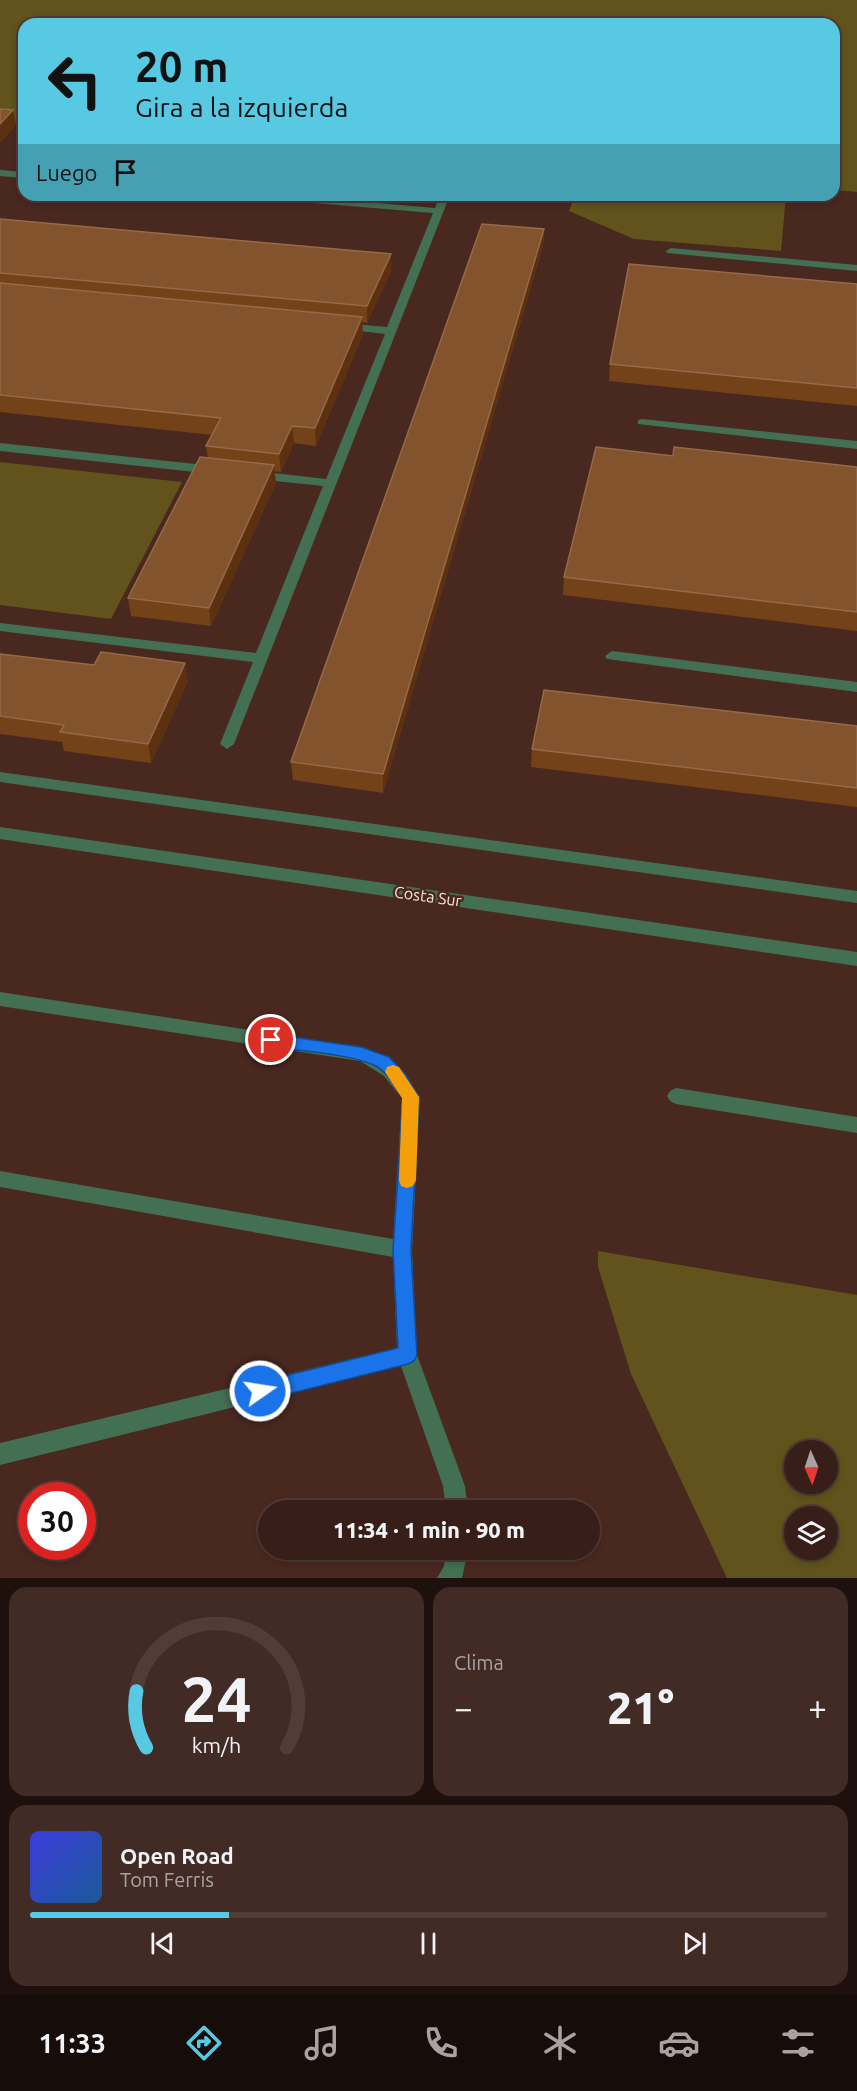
<!DOCTYPE html>
<html lang="es">
<head>
<meta charset="utf-8">
<style>
	:root { --surface:#371e18; --page:#422b25; --text:#f1f3f6; --muted:#aaa2a2; --line:#513c37; --accent:#57c9e2 }
	body { margin:0; font-family:Ubuntu,sans-serif; background:var(--page); color:var(--text); height:100vh; display:flex; flex-direction:column; font-size:22px; white-space:nowrap }
	* { box-sizing:border-box; margin:0 }
	p { font-size:20px; color:var(--muted) }
	.icon { flex:none; width:33px; height:33px; fill:none; stroke:currentColor; stroke-width:2; stroke-linecap:round; stroke-linejoin:round }
	.map { position:relative; height:1578px; overflow:hidden }
	.side { display:flex; flex-direction:column; gap:9px; padding:9px; background:#1e100d; flex:1 }
	.side>* { flex:none }
	.banner { position:absolute; left:18px; top:18px; width:822px; height:183px; border-radius:18px; box-shadow:0 3px 9px #0003,0 0 0 2px var(--line); background:#57c9e2; color:#111; overflow:hidden }
	.needle { width:39px; rotate:177deg }
	.tools { position:absolute; left:784px; top:1440px; display:grid; gap:12px }
	.tools a { display:grid; place-items:center; width:54px; height:54px; border-radius:50%; background:var(--surface); box-shadow:0 3px 9px #0003,0 0 0 2px var(--line); font-size:30px }
	.speed { position:absolute; left:18px; top:1482px; display:flex; gap:12px; font-size:30px; font-weight:700; text-align:center }
	.speed>* { display:grid; place-content:center; width:78px; height:78px; border-radius:50%; background:var(--surface); box-shadow:0 3px 9px #0003,0 0 0 2px var(--line); line-height:1 }
	.speed .limit { border:9px solid #d22; background:#fff; color:#111 }
	.pin { position:absolute; display:grid; place-items:center; width:51px; height:51px; color:#fff; margin:-26px; border:3px solid #fff; border-radius:50%; box-shadow:0 2px 6px #0007 }
	.me { position:absolute; width:66px; margin:-33px; rotate:77deg; stroke-linejoin:round; filter:drop-shadow(0 0 4px #0008) }
	.turn { display:flex; align-items:center; gap:21px; height:126px; padding:0 18px; font-size:27px }
	.turn .icon { width:78px; height:78px; stroke-width:2.5 }
	.turn b { display:block; font-size:42px; line-height:51px }
	.then { display:flex; align-items:center; height:57px; padding:0 18px; background:#0003; gap:12px; font-size:22px }
	.big { font-size:45px; font-weight:800; line-height:1.1 }
	.side .tile { flex:1; display:flex; flex-direction:column; justify-content:center; gap:9px; min-width:0; padding:0 21px; border-radius:18px; background:var(--page) }
	.side .dial { align-items:center; gap:0 }
	.dial svg { height:156px; overflow:visible; fill:none; stroke:var(--line); stroke-width:7; stroke-linecap:round; text-anchor:middle }
	.dial text { fill:var(--text); stroke:none }
	.song { display:flex; align-items:center; gap:18px }
	.cover { width:72px; height:72px; border-radius:9px; background:linear-gradient(135deg,hsl(240 70% 55%),hsl(210 70% 35%)) }
	.played { height:6px; border-radius:3px; background:linear-gradient(90deg,var(--accent) 25%,var(--line) 25%) }
	.keys { display:flex; justify-content:space-around; direction:ltr }
	.heat { display:flex; justify-content:space-between; align-items:center; font-size:33px; direction:ltr }
	.side .tiles { flex:1; display:grid; gap:9px; grid-template-columns:1fr 1fr }
	.tile:last-child { grid-column:span 2 }
	.trip { position:absolute; left:258px; top:1500px; width:342px; height:60px; border-radius:30px; background:var(--surface); box-shadow:0 3px 9px #0003,0 0 0 2px var(--line); font-weight:800; line-height:60px; text-align:center }
	.tabs { display:flex; height:96px; justify-content:space-around; align-items:center; background:#160c0a; color:var(--muted) }
	.tabs .icon { width:42px; height:42px }
	.tabs .on { color:var(--accent) }
	.tabs b { font-size:27px; color:var(--text) }
	.map>svg:first-child { display:block }
	.green { fill:#61531b; fill-rule:evenodd }
	.lines { fill:none; stroke-linecap:round; stroke-linejoin:round }
	.minor { fill:#437053; fill-rule:evenodd }
	.tertiary { fill:#437053; fill-rule:evenodd }
	.wall { fill:#744218 }
	.shaded-wall { fill:#5d3012 }
	.building { fill:#82532d; stroke:#956a49; stroke-width:1.5 }
	.route { fill:#1a73e8; stroke:#114b97; stroke-width:1.5 }
	.slow { fill:#f59e0b }
	.labels { text-anchor:middle; stroke-width:5; stroke-linejoin:round; paint-order:stroke }
	.street-label { font-size:16px; fill:#f9e3dd; stroke:#492820 }
</style>
</head>
<body>
<div class="map">
<svg width="857" height="1578" viewBox="0 0 857 1578">
	<rect width="100%" height="100%" fill="#492820"/>
	<!-- green -->
	<path class="green" d="M0 0H857V192L834 190V24H24V123L0 121Z
		M575 195H786L781 251 634 239 569 211Z
		M0 462 182 482 111 619 0 605Z
		M598 1251 857 1295V1578H727L631 1374 598 1267ZM828 1450V1484H795V1450ZM828 1516V1550H795V1516Z"/>
	<g class="lines">
		<!-- minor -->
		<path class="minor" d="M0 170 24 172V178L0 176Z
			M250 195H287L435 208 440 195H450L234 744 227 749 220 744 253 662 0 631V623L256 653 323 486 256 479 250 475 256 471 326 479 385 334 343 329 338 326 343 323 387 327 433 213 255 198Z
			M671 248 857 265V271L667 253 666 251Z
			M642 419 857 441V449L638 424V420Z
			M0 443 214 466 220 470 214 474 0 451Z
			M612 651 857 682V692L607 659 605 656Z
			M0 992 361 1047 384 1056 397 1065 420 1097 412 1250 417 1355 465 1486 468 1510H446L443 1486 401 1366 0 1465V1443L397 1348 393 1257 0 1187V1171L393 1239 402 1098 384 1076 360 1061 0 1006Z
			M676 1088 857 1117V1133L676 1104 670 1101 667 1096 670 1091Z
			M446 1550H468L462 1578H437L444 1566Z"/>
		<!-- tertiary -->
		<path class="tertiary" d="M0 772 857 891V903L0 782Z
			M0 827 857 952V966L0 839Z"/>
	</g>
	<!-- wall -->
	<path class="wall" d="M0 219 391 254V271L367 323 362 322 363 334 316 446 294 443 281 472 274 471 276 483 211 626 131 616 128 598 208 458 206 446 212 435 0 412Z
		M544 229 543 246 383 793 293 780 291 762Z
		M857 284V406L609 381 610 364Z
		M673 456 857 467V631L563 595 564 577Z
		M0 654 188 681 151 763 64 751 62 742 0 734Z
		M857 726V807L531 767 532 749Z"/>
	<!-- shaded-wall -->
	<path class="shaded-wall" d="M13 110 16 125 0 143V124Z
		M544 229 543 246 383 793V774Z
		M391 254V271L367 323V306Z
		M362 317 363 334 316 446 315 428Z
		M292 426 294 443 281 472 279 454Z
		M274 465 276 483 211 626 209 608Z
		M185 663 188 681 151 763 148 744Z"/>
	<!-- building -->
	<path class="building" d="M0 109 13 110 0 124Z
		M0 219 391 254 367 306 0 273Z
		M482 224 544 229 383 774 291 762Z
		M629 264 857 284V388L610 364Z
		M0 283 362 317 315 428 292 426 279 454 206 446 221 418 0 395Z
		M596 447 673 456 674 447 857 467V612L564 577Z
		M200 457 274 465 209 608 128 598Z
		M101 652 185 663 148 744 60 732 64 725 0 716V654L94 665Z
		M544 690 857 726V788L532 749Z"/>
	<!-- route -->
	<path class="route" d="M271 1034 361 1047 389 1057 405 1074 419 1097 411 1250 417 1355 414 1361 408 1364 260 1401 253 1398 251 1391 253 1385 260 1382 398 1348 393 1250 403 1098C396 1087 387 1072 376 1066 352 1054 299 1051 271 1047L263 1040Z"/>
	<!-- slow -->
	<path class="slow" d="M393 1065 399 1067 419 1097 416 1180 413 1186 407 1188 401 1186 399 1180 402 1098 385 1072 387 1067Z"/>
	<g class="labels">
		<!-- street labels -->
		<g class="street-label">
			<text transform="translate(428 896) rotate(8)" y="6">Costa Sur</text>
		</g>
	</g>
</svg>
<div class="tools">
<a><svg class="needle" viewBox="-14 -14 28 28"><path d="M0-13l5 13h-10z" fill="#e53935"/><path d="M0 13l5-13h-10z" fill="#aaa2a2"/></svg></a>
<a><svg class="icon" aria-label="layers" viewBox="0 0 24 24"><path d="M12 4l9 5-9 5-9-5zM3 14l9 5 9-5"/></svg></a>
</div>
<div class="speed"><div class="limit">30</div></div>
<div class="pin" style="left:271px;top:1040px;background:#d93025"><svg class="icon" aria-label="arrive" viewBox="0 0 24 24"><path d="M6 21V4h12l-3 4 3 4H6"/></svg></div>
<svg class="me" style="left:260px;top:1391px" viewBox="-20 -20 40 40"><circle r="17" fill="#1a73e8" stroke="#fff" stroke-width="3"/><path d="M0-11L8 9 0 5-8 9z" fill="#fff"/></svg>
<div class="trip">11:34 · 1 min · 90 m</div>
<div class="banner">
<div class="turn"><svg class="icon" aria-label="left" viewBox="0 0 24 24"><path d="M17 20v-9H6M10 6l-5 5 5 5"/></svg><div><b>20 m</b>Gira a la izquierda</div></div>
<div class="then">Luego<svg class="icon" aria-label="arrive" viewBox="0 0 24 24"><path d="M6 21V4h12l-3 4 3 4H6"/></svg></div>
</div>
</div>
<section class="side">
<div class="tiles">
<div class="tile dial"><svg viewBox="0 0 100 80">
<path d="M14 69A42 42 0 1 1 86 69"/>
<path d="M14 69A42 42 0 0 1 9 40" stroke="#57c9e2"/>
<text x="50" y="56" font-size="32" font-weight="700">24</text>
<text x="50" y="72" font-size="11">km/h</text>
</svg></div>
<div class="tile"><p>Clima</p>
<div class="heat"><a>−</a><b class="big">21°</b><a>+</a></div>
</div>
<div class="tile">
<div class="song"><i class="cover"></i><div><b>Open Road</b><p>Tom Ferris</p></div></div>
<div class="played"></div>
<div class="keys"><svg class="icon" aria-label="previous" viewBox="0 0 24 24"><path d="M18 5L8 12l10 7zM5 5v14"/></svg><svg class="icon" aria-label="pause" viewBox="0 0 24 24"><path d="M8 5v14M16 5v14"/></svg><svg class="icon" aria-label="next" viewBox="0 0 24 24"><path d="M6 5l10 7-10 7zM19 5v14"/></svg></div>
</div>
</div>
</section>
<nav class="tabs">
<b>11:33</b>
<svg class="icon on" aria-label="directions" viewBox="0 0 24 24"><path d="M12 3l9 9-9 9-9-9zM9 14v-3h6M13 9l2 2-2 2"/></svg>
<svg class="icon" aria-label="music" viewBox="0 0 24 24"><path d="M9 18V5l10-2v13"/><circle cx="6" cy="18" r="3"/><circle cx="16" cy="16" r="3"/></svg>
<svg class="icon" aria-label="phone" viewBox="0 0 24 24"><path d="M5 4h4l2 5-3 2q2 4 5 5l2-3 5 2v4C11 20 4 13 5 4z"/></svg>
<svg class="icon" aria-label="climate" viewBox="0 0 24 24"><path d="M12 3v18M4 7l16 10M4 17L20 7"/></svg>
<svg class="icon" aria-label="car" viewBox="0 0 24 24"><path d="M5 17H2v-5l4-1 3-4h7l3 4 3 1v5h-3M9 17h6M6 11h13"/><circle cx="7" cy="17" r="2"/><circle cx="17" cy="17" r="2"/></svg>
<svg class="icon" aria-label="filters" viewBox="0 0 24 24"><path d="M4 7h16M4 17h16"/><circle cx="9" cy="7" r="2"/><circle cx="15" cy="17" r="2"/></svg>
</nav>
</body>
</html>
